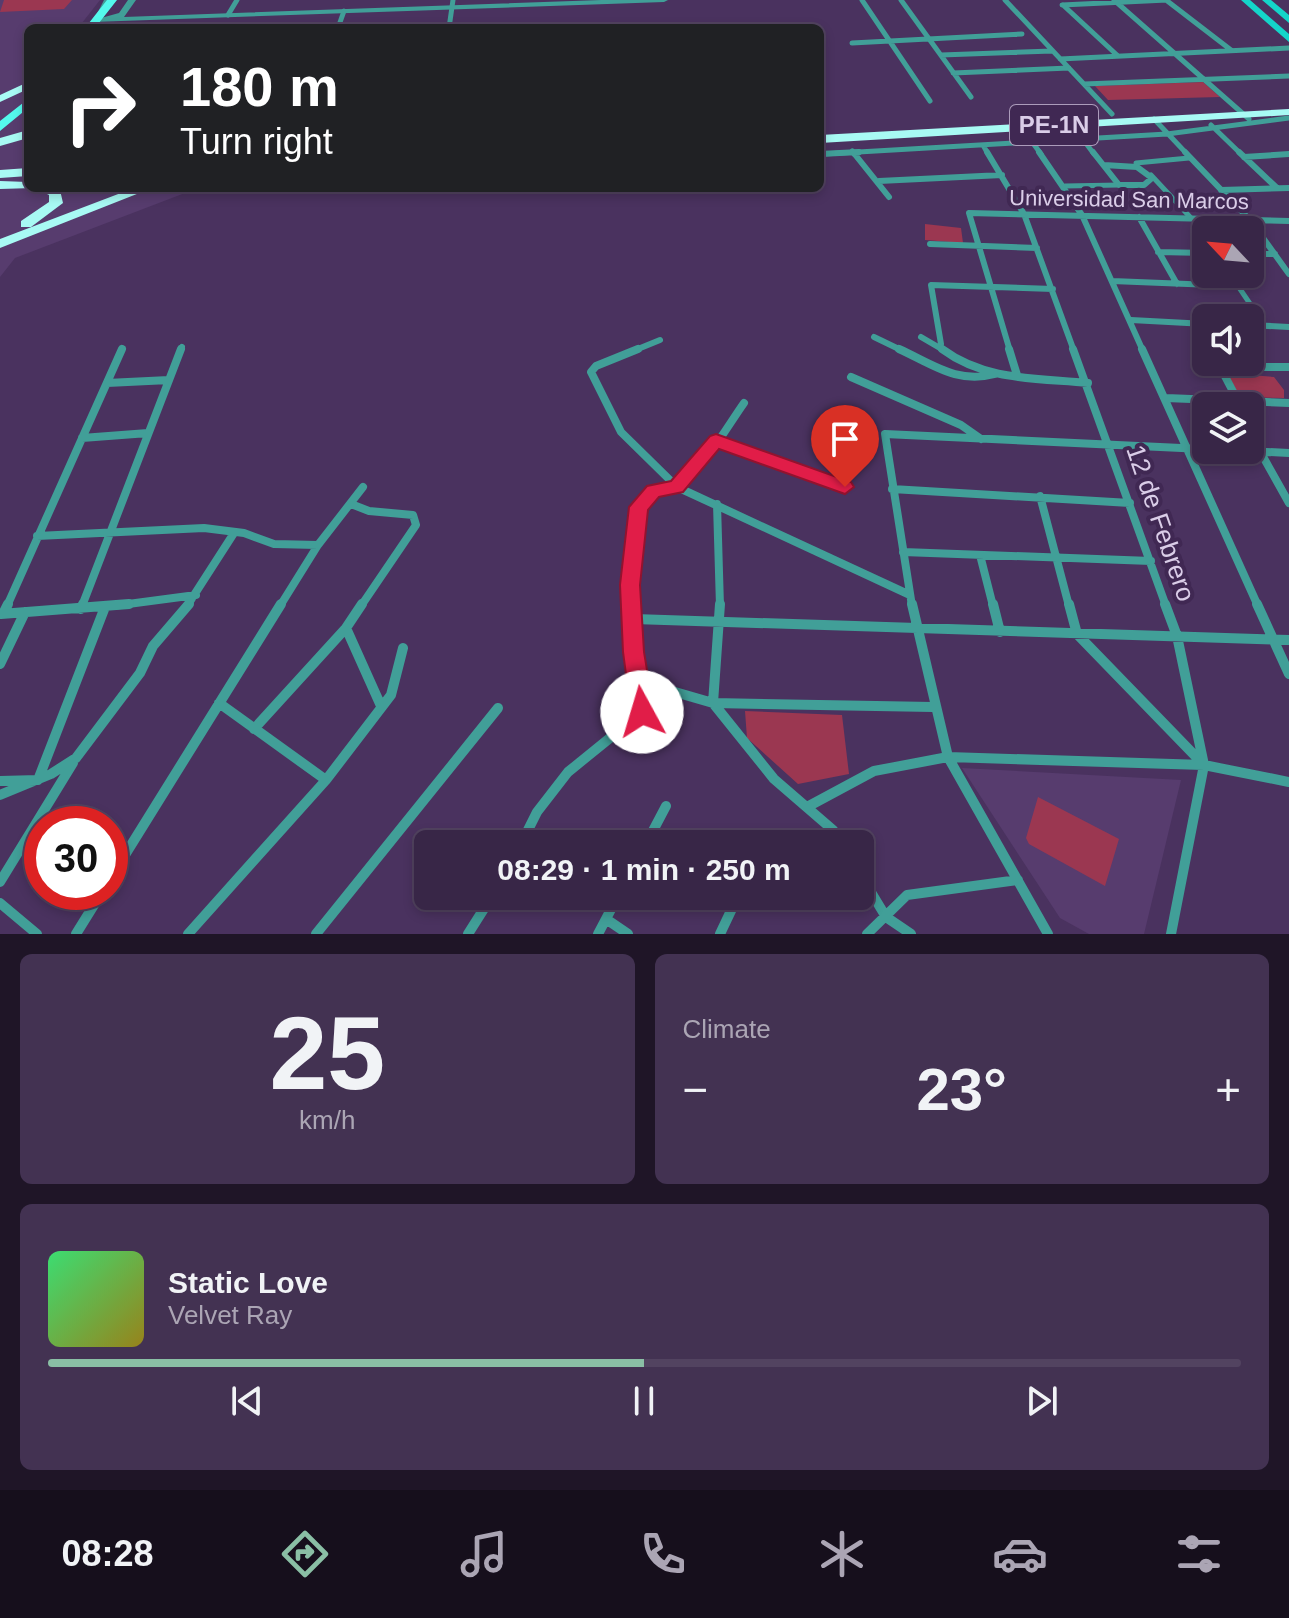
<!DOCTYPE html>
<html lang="en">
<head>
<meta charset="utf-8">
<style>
	:root { --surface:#382647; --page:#433252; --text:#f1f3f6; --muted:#aba5b4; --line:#524360; --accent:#8abfa5 }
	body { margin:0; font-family:Arial,sans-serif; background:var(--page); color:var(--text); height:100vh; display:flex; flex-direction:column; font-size:30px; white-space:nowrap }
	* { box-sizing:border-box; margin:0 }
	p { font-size:26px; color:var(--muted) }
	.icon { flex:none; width:44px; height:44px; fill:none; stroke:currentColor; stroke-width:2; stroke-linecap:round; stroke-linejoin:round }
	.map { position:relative; height:934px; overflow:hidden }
	.side { display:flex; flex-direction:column; gap:20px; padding:20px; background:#1f1527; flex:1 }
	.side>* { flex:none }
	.hud { position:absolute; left:24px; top:24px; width:800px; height:168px; border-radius:12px; box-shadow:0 4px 12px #0003,0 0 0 2px var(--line); background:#202124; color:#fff; overflow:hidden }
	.needle { width:52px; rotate:296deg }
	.fabs { position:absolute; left:1192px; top:216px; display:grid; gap:16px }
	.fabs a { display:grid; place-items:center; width:72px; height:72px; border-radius:12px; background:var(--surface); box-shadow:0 4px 12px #0003,0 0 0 2px var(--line); font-size:40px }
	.speed { position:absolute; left:24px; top:806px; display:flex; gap:16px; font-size:40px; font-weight:700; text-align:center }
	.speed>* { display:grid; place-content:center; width:104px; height:104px; border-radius:50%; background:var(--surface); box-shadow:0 4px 12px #0003,0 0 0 2px var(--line); line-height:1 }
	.speed .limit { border:12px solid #d22; background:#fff; color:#111 }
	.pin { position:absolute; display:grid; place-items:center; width:68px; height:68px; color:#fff; margin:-82px -34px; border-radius:50% 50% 50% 0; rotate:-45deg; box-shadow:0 0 8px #0007 }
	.pin .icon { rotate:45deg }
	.me { position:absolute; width:88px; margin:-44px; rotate:354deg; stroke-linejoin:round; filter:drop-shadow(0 0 6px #0008) }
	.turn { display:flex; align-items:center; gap:28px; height:168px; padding:0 24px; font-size:36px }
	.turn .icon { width:104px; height:104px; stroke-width:2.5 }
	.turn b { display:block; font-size:56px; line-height:68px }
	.big { font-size:60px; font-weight:700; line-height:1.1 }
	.side .card { flex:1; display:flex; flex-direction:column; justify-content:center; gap:12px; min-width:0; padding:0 28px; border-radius:12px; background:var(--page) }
	.side .dial { align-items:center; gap:0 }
	.dial b { font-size:104px; line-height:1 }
	.song { display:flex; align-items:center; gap:24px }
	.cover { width:96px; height:96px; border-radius:12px; background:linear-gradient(135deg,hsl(140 70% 55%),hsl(50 70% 35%)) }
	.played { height:8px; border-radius:4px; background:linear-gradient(90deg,var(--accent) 50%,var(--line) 50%) }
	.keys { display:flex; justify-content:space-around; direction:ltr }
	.heat { display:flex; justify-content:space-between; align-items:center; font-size:44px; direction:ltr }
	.side .tiles { flex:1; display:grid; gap:20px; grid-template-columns:1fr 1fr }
	.card:last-child { grid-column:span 2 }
	.trip { position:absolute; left:414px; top:830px; width:460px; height:80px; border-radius:12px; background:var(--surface); box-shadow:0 4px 12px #0003,0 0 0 2px var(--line); font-weight:700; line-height:80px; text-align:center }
	.menu { display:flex; height:128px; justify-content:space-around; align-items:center; background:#160f1c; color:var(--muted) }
	.menu .icon { width:56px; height:56px }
	.menu .active { color:var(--accent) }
	.menu b { font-size:36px; color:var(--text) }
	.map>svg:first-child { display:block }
	.built { fill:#573c6e }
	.green { fill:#9b3751 }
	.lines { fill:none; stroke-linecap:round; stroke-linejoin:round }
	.pedestrian { stroke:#419f98; stroke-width:5 }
	.minor-far3 { stroke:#419f98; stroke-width:5 }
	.minor-far2 { stroke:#419f98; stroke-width:6 }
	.minor-far1 { stroke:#419f98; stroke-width:8 }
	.minor { stroke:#419f98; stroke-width:10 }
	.tertiary { fill:#419f98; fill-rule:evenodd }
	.secondary { fill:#14d5c9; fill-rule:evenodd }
	.primary { fill:#54f9ec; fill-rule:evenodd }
	.trunk { fill:#a8faf4; fill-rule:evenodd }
	.route { fill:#e11d48; stroke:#92132f; stroke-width:2 }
	.labels { text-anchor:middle; stroke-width:8; stroke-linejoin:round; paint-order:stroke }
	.far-street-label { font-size:22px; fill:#dacde8; stroke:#402853 }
	.shield { fill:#402853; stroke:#ac9cbb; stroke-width:2 }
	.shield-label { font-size:24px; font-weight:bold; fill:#dacde8 }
	.street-label { font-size:26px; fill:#dacde8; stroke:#402853 }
</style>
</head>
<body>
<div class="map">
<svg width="1289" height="934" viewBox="0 0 1289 934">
	<rect width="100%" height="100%" fill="#4a325f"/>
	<!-- built -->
	<path class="built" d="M0 0H100L78 28H28V188H198L15 258 0 277Z
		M962 768 1181 780 1144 934H1089L1060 918Z"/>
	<!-- green -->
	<path class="green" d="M4 0H72L64 9 0 12Z
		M1203 82 1220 97 1108 100 1095 86Z
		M925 224 961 228 963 243 925 240Z
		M1227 373 1274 377 1284 390V398L1240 397Z
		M745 711 842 715 849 774 798 784 747 738Z
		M1038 797 1119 839 1105 886 1029 844 1026 838Z"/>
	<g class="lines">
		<!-- pedestrian -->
		<path class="pedestrian" d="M1136 163 1189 158
			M1151 175 1191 218
			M1065 186 1119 185
			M1238 286 1265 326"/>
		<!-- minor-far3 -->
		<path class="minor-far3" d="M862 0 930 101
			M901 0 971 97
			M1005 0 1112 114
			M1114 0 1249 119
			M1166 0 1231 50
			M1062 5 1167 0
			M1063 5 1118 56
			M228 15 237 0
			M338 28 344 11
			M449 28 453 0
			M852 43 1022 34
			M941 55 1052 51
			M1060 59 1289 48
			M953 73 1069 68
			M1084 84 1289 76
			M1154 119 1187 154
			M1211 125 1241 154
			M1021 127 1041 154
			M1082 138 1094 154
			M983 145 988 154
			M852 151 854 154
			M824 154 1167 134 1289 118"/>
		<!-- minor-far2 -->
		<path class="minor-far2" d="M853 152 889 197
			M987 152 1024 214 1074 351
			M1039 152 1082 215 1143 351
			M1093 152 1119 185H1144L1152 178 1137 167 1104 165
			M1185 152 1250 220 1289 274
			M1239 152 1277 188
			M820 154 859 152
			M1244 157 1289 154
			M879 181 1002 175
			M1221 190 1289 188
			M1139 217 1177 284
			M930 244 1037 248
			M1158 252 1206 253
			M1250 254H1275
			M1229 274 1238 286
			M1112 281 1238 286
			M1131 320 1206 324
			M1196 323 1206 342
			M1250 325 1289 327
			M874 337 903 351
			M921 337 945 351
			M941 344 931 285 1053 289
			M180 351 182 347
			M633 351 660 340
			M1010 351 969 213 1289 221"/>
		<!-- minor-far1 -->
		<path class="minor-far1" d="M638 349 596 366 591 372 621 432 677 487 910 595
			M899 349C934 365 957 384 995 374
			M942 349C985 381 1037 378 1088 383
			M1009 349 1017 375
			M1073 349 1166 606
			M1142 349 1258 606
			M1218 363 1238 401
			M1220 367H1289
			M851 377 961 425 981 439
			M107 383 169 380
			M1166 398 1289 403
			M82 438 148 433
			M716 441 845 487
			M1261 453 1289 503
			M892 489 1130 503
			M1040 496 1069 606
			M351 504 369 511 413 515 416 525 361 606
			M717 504 720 606
			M37 536 204 528 244 533 274 544 318 545 363 487
			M903 552 1151 561
			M980 555 993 606
			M7 606 122 349
			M82 606 181 349
			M113 606 196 595
			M187 606 234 533
			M280 606 318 545
			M631 606C630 585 631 527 639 508 647 487 666 495 679 485 706 465 725 430 744 403
			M912 606 885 434 1289 453"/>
		<!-- minor -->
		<path class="minor" d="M720 604 713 703 774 779 833 830 842 844
			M912 604 948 757 1048 934
			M993 604 1000 632
			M1069 604 1077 634 1204 765
			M1165 604 1177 636 1204 765 1171 934
			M1257 604 1289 674
			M81 609 83 604
			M1 614 129 604
			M3 614 8 604
			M634 619 1289 640
			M346 628 381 706
			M0 664 25 612
			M219 703 326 780
			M642 712 668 690 713 703 933 707
			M254 729 346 628 362 604
			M0 781 38 780 105 607
			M0 795 51 774 76 758 140 673 153 646 189 604
			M807 807 874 771 948 757 1204 765 1289 782
			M521 844 537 812 568 772 642 712 631 604
			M646 844 666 806
			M860 874 886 917 911 934
			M110 879 281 604
			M0 882 73 763
			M0 903 37 934
			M606 919 628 934
			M76 934 102 892
			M188 934 326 780 391 695 403 648
			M316 934 498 708
			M468 934 492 896
			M598 934 618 896
			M720 934 738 896
			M867 934 907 895 1018 880"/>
		<!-- tertiary -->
		<path class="tertiary" d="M104 0H112L101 18 119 13 128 0H136L124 17 601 0H668L664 2 93 22Z"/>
		<!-- secondary -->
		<path class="secondary" d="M1241 0H1250L1289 34V42Z
			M1262 0H1271L1289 15V23Z"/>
		<!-- primary -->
		<path class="primary" d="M107 0H117L95 28H85Z
			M28 99V108L0 131V121Z"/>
		<!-- trunk -->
		<path class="trunk" d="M28 82V89L0 102V95Z
			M1289 109V115L820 143V135Z
			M28 130V138L0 146V138Z
			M28 168V176L0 178V170Z
			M0 181 28 182V188H33L0 189Z
			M35 188 60 190 63 203 31 227H21V221L49 202V195Z
			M134 188H152L0 248V239Z"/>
	</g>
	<!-- route -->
	<path class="route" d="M716 434 851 482 854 487 845 494 719 449 683 492 659 497 648 510 640 585 644 652 654 712 650 720 642 723 634 720 631 712 623 652 620 585 629 507 647 486 671 481 710 436Z"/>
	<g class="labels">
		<!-- far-street labels -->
		<g class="far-street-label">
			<text transform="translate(1129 199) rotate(1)" y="8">Universidad San Marcos</text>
		</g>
		<!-- shield labels -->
		<rect class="shield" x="1010" y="105" width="88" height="40" rx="6"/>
		<g class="shield-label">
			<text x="1054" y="133">PE-1N</text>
		</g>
		<!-- street labels -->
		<g class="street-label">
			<text transform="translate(1161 523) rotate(71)" y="9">12 de Febrero</text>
		</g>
	</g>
</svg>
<div class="fabs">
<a><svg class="needle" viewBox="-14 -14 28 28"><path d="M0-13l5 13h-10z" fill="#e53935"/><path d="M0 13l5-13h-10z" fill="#aba5b4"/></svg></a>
<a><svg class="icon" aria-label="sound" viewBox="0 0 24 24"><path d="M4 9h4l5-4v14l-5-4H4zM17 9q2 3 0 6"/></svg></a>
<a><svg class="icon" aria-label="layers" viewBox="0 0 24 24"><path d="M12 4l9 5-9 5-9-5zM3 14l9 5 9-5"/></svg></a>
</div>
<div class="speed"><div class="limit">30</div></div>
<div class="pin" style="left:845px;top:487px;background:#d93025"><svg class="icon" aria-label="arrive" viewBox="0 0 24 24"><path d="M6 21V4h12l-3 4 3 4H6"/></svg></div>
<svg class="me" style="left:642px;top:712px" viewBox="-20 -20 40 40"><circle r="19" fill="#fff"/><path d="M0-13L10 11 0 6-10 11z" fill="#e11d48"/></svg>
<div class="trip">08:29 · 1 min · 250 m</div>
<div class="hud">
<div class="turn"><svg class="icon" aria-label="right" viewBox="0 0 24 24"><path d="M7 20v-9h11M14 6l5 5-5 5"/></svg><div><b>180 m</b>Turn right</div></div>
</div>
</div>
<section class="side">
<div class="tiles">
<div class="card dial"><b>25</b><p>km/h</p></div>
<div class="card"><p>Climate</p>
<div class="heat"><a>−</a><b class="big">23°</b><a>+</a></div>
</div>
<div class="card">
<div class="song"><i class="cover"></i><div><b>Static Love</b><p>Velvet Ray</p></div></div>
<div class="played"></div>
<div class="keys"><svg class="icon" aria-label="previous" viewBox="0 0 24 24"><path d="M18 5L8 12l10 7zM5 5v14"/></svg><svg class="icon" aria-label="pause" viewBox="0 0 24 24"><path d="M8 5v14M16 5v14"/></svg><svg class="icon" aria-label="next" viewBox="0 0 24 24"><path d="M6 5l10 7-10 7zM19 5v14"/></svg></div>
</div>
</div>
</section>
<nav class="menu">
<b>08:28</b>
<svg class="icon active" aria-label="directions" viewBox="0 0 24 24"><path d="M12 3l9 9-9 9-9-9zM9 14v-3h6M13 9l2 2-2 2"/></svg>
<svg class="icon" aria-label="music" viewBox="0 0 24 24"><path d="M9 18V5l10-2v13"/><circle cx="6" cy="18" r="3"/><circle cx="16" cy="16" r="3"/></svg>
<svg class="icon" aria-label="phone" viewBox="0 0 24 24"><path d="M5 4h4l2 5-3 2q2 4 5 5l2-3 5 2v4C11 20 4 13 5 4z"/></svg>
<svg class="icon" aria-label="climate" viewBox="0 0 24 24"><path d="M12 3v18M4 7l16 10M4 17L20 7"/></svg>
<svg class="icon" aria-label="car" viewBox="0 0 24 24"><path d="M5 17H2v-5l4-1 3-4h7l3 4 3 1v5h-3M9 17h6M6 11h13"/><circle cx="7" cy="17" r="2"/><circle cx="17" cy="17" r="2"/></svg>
<svg class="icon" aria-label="filters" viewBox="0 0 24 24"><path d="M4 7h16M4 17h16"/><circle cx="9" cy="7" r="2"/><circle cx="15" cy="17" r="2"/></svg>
</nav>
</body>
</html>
